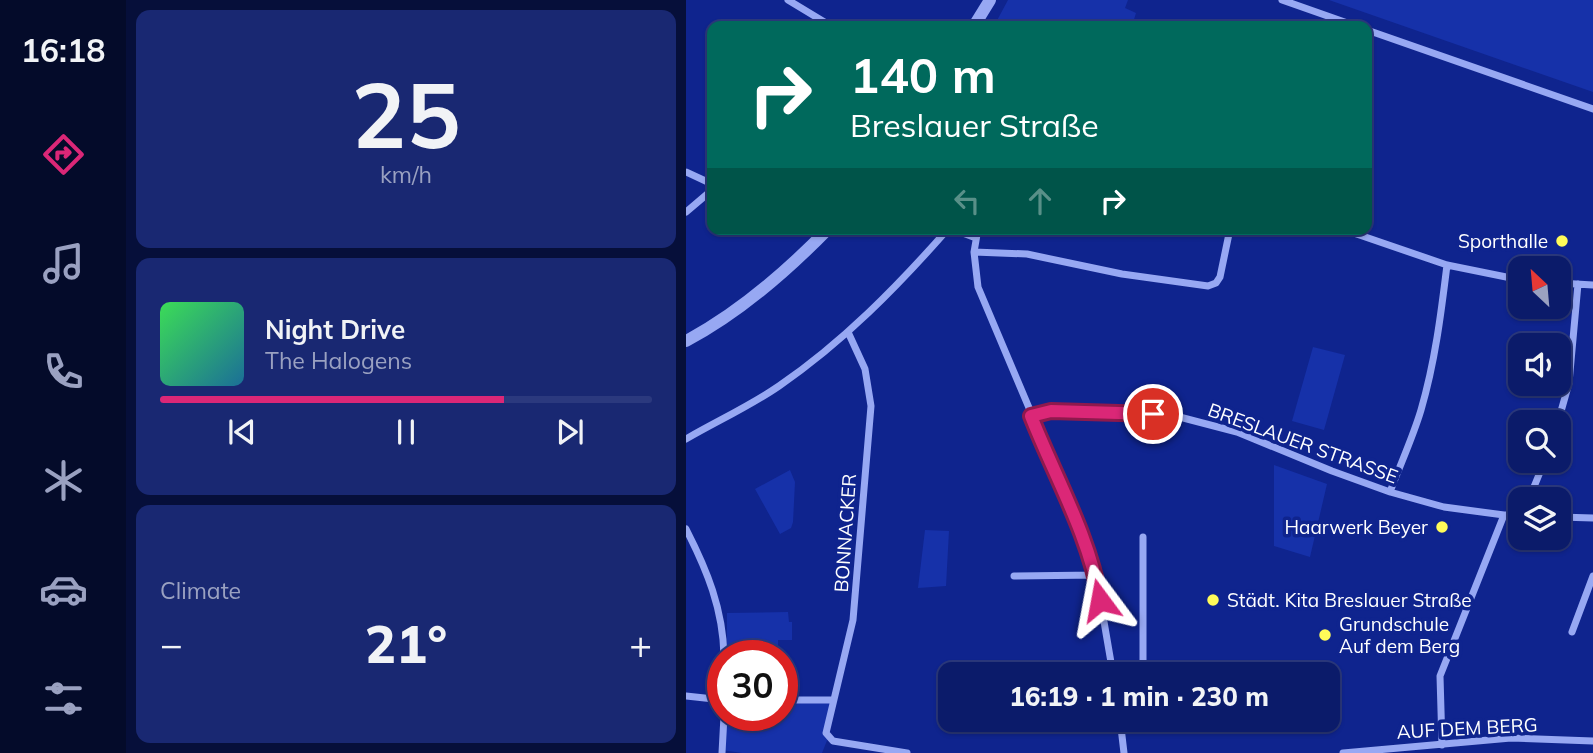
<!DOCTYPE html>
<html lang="en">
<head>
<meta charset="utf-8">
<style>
	:root { --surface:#0b1b6a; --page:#192872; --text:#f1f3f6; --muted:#9aa1c1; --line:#2b397e; --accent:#db2777 }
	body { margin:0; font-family:Mulish,sans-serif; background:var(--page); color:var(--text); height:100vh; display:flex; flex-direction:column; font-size:26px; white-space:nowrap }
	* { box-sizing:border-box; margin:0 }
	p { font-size:23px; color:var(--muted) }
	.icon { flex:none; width:38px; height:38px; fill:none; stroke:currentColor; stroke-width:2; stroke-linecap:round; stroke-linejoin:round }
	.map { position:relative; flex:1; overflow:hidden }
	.sheet { display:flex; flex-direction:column; gap:10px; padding:10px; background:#060f3a; width:560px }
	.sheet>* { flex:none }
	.banner { position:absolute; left:21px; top:21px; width:665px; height:214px; border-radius:14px; box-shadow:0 2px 5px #0004,0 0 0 2px var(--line); background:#00695c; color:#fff; overflow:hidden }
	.needle { width:46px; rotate:334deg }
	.buttons { position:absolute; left:822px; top:256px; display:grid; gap:14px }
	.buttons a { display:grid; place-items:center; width:63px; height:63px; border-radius:14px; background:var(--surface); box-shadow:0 2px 5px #0004,0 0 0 2px var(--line); font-size:35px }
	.speed { position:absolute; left:21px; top:640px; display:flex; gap:14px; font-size:35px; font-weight:700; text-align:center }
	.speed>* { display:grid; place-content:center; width:91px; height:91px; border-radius:50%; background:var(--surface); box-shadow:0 2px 5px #0004,0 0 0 2px var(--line); line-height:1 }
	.speed .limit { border:10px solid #d22; background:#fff; color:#111 }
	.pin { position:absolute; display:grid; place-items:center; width:60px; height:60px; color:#fff; margin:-30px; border:4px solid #fff; border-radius:50%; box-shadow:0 2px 7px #0007 }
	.me { position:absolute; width:77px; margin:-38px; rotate:347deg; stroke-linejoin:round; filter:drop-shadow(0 0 5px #0008) }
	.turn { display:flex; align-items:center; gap:24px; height:147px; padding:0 28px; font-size:32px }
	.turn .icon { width:91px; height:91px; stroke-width:2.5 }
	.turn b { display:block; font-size:49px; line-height:60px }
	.lanes { display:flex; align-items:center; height:66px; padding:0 28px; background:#0003; justify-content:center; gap:35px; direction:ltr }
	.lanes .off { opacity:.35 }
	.big { font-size:52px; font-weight:800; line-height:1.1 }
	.sheet .card { flex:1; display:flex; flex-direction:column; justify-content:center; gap:10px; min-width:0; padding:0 24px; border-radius:14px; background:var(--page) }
	.sheet .dial { align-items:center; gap:0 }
	.dial b { font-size:91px; line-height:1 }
	.song { display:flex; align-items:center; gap:21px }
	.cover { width:84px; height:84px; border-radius:10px; background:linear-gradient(135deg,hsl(130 70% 55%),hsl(200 70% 35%)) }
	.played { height:7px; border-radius:4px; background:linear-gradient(90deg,var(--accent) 70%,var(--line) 70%) }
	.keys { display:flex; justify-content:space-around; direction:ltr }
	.heat { display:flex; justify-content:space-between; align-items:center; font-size:38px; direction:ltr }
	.trip { position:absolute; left:252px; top:662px; width:402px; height:70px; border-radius:14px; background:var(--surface); box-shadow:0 2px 5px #0004,0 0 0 2px var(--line); font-weight:800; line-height:70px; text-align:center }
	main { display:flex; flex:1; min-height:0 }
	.menu { display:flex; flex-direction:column; width:126px; justify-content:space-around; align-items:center; background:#040b2a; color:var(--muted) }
	.menu .icon { width:49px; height:49px }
	.menu .active { color:var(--accent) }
	.menu b { font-size:32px; color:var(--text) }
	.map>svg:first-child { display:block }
	.green { fill:#1631a9 }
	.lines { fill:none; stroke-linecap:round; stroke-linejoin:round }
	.minor { stroke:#97a8f3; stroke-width:7 }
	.tertiary { stroke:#97a8f3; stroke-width:12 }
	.route-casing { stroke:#8e194d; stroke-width:18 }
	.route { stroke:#db2777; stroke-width:12 }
	.poi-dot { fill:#fffb59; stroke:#0f248e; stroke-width:2.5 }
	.labels { text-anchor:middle; stroke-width:7; stroke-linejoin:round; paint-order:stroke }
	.poi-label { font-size:19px; fill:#fff; stroke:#0f248e; text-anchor:end }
	.street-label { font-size:19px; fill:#fff; stroke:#0f248e }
</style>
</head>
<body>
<main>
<nav class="menu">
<b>16:18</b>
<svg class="icon active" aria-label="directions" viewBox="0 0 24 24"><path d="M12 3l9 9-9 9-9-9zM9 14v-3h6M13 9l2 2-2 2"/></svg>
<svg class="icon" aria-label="music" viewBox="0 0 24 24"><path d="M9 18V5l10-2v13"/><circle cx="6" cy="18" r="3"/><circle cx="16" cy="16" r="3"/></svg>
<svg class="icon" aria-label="phone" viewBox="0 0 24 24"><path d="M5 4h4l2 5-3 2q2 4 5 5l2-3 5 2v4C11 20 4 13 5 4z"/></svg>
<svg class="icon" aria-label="climate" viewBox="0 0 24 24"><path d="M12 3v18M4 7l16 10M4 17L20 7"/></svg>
<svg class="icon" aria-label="car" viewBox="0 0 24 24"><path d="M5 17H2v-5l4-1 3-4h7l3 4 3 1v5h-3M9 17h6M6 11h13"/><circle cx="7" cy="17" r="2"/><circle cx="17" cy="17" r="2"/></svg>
<svg class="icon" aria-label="filters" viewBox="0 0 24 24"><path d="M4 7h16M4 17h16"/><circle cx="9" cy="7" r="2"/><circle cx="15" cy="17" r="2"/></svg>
</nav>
<section class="sheet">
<div class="card dial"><b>25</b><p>km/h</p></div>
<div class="card">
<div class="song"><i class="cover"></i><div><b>Night Drive</b><p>The Halogens</p></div></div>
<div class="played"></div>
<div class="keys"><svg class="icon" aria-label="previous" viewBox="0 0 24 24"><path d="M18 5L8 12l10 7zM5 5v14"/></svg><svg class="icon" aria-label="pause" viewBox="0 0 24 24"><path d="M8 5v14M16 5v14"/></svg><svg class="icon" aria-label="next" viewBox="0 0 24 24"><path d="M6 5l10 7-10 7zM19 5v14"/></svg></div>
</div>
<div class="card"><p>Climate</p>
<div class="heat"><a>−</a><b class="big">21°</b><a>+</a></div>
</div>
</section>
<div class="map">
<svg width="907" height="753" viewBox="0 0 907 753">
	<rect width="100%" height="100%" fill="#0f248e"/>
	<!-- green -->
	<path class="green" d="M322 0H442L439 8 450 13 446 26H308Z
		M643 0H907V92Z
		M627 347 659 355 638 430 606 421Z
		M588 465 641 484 624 557 588 546Z
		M104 470 109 482 107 522 105 528 94 534 69 489Z
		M239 530 263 531 260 586 232 588Z
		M102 612 103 622H106V640H92V648H75V656H41V613Z
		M96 700H147L142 738 136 753H56L36 750 38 716H96Z"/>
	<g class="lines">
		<!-- minor -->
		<path class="minor" d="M102 0 145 26
			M596 0 670 26
			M681 30 907 109
			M0 172 26 184
			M0 212 26 190
			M266 229 290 238
			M292 229 288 252 292 287 390 519 410 575 427 674
			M656 229 761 265 835 280
			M288 252 341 254 436 274 522 286 530 283 534 277 544 229
			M873 283 907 285
			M162 332 179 369 185 406 167 620 140 733 147 741 221 753
			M345 416 365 411 482 414 551 432 646 471 704 492 758 507 818 515H835
			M872 422 883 383 892 284
			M0 439C31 421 64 406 93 386 157 342 211 287 262 229
			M704 492C714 465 727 437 735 410 749 362 755 314 761 265
			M843 499 859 460
			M873 517 907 518
			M0 529C21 570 37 609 38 656
			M328 576 410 575
			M886 632 907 576
			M323 674H329
			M457 674V537
			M0 696 37 700
			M96 700H147
			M434 719 438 753
			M756 745 754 676 818 515
			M36 753 38 716
			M657 753 825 738 907 741"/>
		<!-- tertiary -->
		<path class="tertiary" d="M288 26 304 0
			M0 341C53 313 100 272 142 229"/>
	</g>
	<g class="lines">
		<defs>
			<path id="route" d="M414 600C403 535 369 477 345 416L365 411 467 414"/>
		</defs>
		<!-- route casing -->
		<use href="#route" class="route-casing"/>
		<!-- route -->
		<use href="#route" class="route"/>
	</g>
	<!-- markers -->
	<g class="poi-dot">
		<circle cx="876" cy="241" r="7"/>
		<circle cx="756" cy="527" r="7"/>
		<circle cx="527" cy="600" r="7"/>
		<circle cx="639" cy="635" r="7"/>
	</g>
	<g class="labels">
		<!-- poi labels -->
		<g class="poi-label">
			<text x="862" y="248">Sporthalle</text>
			<text x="742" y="534">Haarwerk Beyer</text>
			<text x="541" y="607" text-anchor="start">Städt. Kita Breslauer Straße</text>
			<text x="653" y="631" text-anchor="start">Grundschule<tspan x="653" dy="22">Auf dem Berg</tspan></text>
		</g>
		<!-- street labels -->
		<g class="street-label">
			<text transform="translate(617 443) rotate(20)" y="7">BRESLAUER STRASSE</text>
			<text transform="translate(159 533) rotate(-86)" y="7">BONNACKER</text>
			<text transform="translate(781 728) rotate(-3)" y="7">AUF DEM BERG</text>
		</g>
	</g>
</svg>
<div class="buttons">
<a><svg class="needle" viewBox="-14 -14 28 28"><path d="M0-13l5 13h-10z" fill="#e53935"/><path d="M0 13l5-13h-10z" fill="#9aa1c1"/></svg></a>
<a><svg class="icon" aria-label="sound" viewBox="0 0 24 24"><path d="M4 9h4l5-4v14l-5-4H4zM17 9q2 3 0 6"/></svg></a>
<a><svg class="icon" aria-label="search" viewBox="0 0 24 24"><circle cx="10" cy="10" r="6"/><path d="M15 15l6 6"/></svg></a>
<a><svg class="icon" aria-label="layers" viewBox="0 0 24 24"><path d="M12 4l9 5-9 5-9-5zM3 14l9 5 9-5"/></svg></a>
</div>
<div class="speed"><div class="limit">30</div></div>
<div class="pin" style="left:467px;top:414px;background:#d93025"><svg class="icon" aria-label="arrive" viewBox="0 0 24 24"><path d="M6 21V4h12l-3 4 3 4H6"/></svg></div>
<svg class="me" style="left:414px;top:600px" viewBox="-20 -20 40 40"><path d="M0-17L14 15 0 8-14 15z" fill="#db2777" stroke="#fff" stroke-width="4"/></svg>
<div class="trip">16:19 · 1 min · 230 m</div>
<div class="banner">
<div class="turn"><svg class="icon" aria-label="right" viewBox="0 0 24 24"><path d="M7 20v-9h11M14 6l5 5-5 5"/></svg><div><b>140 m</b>Breslauer Straße</div></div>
<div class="lanes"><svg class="icon off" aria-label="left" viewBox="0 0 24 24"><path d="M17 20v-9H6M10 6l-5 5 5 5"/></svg><svg class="icon off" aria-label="ahead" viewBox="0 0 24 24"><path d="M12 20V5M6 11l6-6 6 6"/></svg><svg class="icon" aria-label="right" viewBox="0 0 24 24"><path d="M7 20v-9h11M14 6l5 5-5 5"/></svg></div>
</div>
</div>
</main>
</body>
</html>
